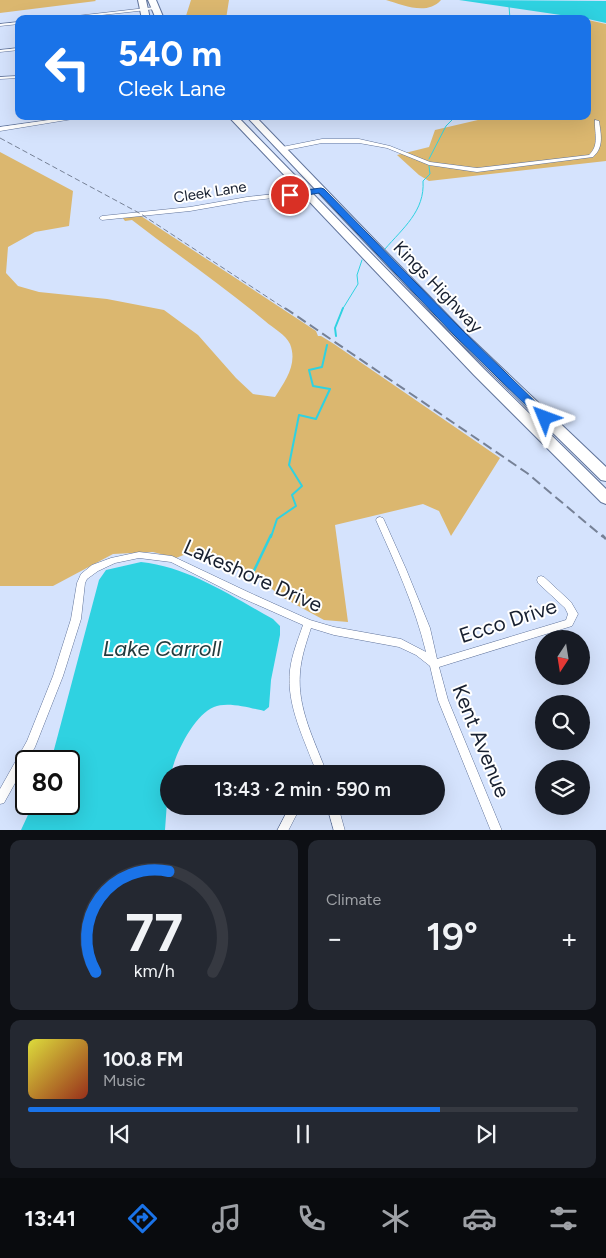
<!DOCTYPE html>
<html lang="en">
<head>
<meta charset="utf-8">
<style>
	:root { --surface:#171b24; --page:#242831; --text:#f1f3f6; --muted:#9ea1a6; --line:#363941; --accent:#1a73e8 }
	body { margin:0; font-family:Figtree,sans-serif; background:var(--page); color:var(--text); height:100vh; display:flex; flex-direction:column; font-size:19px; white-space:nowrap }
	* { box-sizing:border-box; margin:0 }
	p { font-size:16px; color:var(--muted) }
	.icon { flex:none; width:28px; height:28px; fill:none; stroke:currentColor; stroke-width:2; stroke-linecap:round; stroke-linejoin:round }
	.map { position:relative; height:830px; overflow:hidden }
	.sheet { display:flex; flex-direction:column; gap:10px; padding:10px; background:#0d0f14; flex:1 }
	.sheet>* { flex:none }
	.guide { position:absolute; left:15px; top:15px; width:576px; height:105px; border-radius:10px; box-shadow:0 5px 20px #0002; background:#1a73e8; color:#fff; overflow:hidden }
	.needle { width:32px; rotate:192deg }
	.fabs { position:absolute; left:535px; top:630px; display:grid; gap:10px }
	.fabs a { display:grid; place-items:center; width:55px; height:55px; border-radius:50%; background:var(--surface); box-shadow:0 5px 20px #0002; font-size:25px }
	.speed { position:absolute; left:15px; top:750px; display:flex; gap:10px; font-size:25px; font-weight:700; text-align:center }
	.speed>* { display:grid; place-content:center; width:65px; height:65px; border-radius:50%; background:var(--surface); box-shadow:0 5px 20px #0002; line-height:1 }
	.speed .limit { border:2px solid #111; border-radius:8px; background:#fff; color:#111 }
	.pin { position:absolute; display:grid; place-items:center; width:42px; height:42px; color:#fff; margin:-21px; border:2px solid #fff; border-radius:50%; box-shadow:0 1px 5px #0007 }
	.me { position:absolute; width:55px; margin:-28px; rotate:314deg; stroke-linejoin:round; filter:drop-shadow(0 0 4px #0008) }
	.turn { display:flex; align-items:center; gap:18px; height:105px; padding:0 20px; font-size:22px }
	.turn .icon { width:65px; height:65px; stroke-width:2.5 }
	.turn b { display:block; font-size:35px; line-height:42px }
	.big { font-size:38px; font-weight:600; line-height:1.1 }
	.sheet .tile { flex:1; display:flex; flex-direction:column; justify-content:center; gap:8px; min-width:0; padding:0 18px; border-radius:10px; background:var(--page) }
	.sheet .dial { align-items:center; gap:0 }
	.dial svg { height:130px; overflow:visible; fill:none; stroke:var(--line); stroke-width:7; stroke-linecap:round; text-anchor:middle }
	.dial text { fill:var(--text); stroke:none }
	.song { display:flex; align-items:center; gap:15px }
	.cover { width:60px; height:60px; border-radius:8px; background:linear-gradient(135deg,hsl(60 70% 55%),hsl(10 70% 35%)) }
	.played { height:5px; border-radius:2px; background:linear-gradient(90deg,var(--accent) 75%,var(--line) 75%) }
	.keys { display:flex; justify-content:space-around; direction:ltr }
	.heat { display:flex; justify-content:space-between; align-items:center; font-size:28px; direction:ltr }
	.sheet .tiles { flex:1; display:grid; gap:10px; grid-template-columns:1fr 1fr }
	.tile:last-child { grid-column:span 2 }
	.trip { position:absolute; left:160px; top:765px; width:285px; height:50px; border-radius:25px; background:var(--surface); box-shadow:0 5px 20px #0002; font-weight:600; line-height:50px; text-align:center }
	.dock { display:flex; height:80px; justify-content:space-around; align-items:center; background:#090b0e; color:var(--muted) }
	.dock .icon { width:35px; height:35px }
	.dock .current { color:var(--accent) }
	.dock b { font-size:22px; color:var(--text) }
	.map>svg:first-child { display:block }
	.green { fill:#dbb76f }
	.water { fill:#2fd2e1 }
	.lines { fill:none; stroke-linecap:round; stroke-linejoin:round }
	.stream-far2 { stroke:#2fd2e1; stroke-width:1 }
	.stream-far1 { stroke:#2fd2e1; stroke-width:2 }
	.stream { stroke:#2fd2e1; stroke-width:2.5 }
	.street-casing { stroke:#61749b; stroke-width:1 }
	.highway-casing { stroke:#61749b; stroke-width:2 }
	.street { fill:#fff; fill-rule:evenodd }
	.highway { fill:#fff; fill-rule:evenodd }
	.rail-far2 { stroke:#768196; stroke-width:1; stroke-dasharray:5.5 3; stroke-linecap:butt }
	.rail-far1 { stroke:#768196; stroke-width:2; stroke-dasharray:10 5; stroke-linecap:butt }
	.rail { stroke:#768196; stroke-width:2.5; stroke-dasharray:13 6; stroke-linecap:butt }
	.route { fill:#1a73e8; stroke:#114b97 }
	.labels { text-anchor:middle; stroke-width:4; stroke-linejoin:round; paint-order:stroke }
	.far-street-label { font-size:15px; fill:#182030; stroke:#fff }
	.street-label { font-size:18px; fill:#182030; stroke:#fff }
	.near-street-label { font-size:21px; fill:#182030; stroke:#fff }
	.near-water-label { font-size:22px; font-style:italic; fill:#233c3e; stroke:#fff }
</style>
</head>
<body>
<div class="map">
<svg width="606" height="831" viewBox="0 0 606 831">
	<rect width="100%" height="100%" fill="#d5e3fd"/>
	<!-- green -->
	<path class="green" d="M0 0H95L96 1 0 13Z
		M191 0H229L226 19H185Z
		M386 0H441C427 16 403 5 386 0Z
		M588 20 606 24V161L429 181 419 175 397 155 429 147 435 130 495 116H588Z
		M0 152 73 191 69 226 35 232 8 247 6 273 18 286 39 292 107 299 164 310 198 335 236 378 253 394 275 397C285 381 298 364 290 344 286 335 273 328 265 321 222 285 176 254 132 220L125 221 122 217 141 216 316 331 318 336H321L334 344 500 458 451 536 439 511 423 504 335 525 348 622 324 620 280 596 264 582 232 564 198 558 191 552 176 558 153 552 113 554 53 586H0Z"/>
	<!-- water -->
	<path class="water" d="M459 0 606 1V23L588 19Z
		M141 562C189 567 231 596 273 619L280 626V635L271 680 269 707 264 711C251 708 227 701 214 707 194 715 175 754 171 774H169L165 830H21L33 804H69V761H51L99 580 106 570Z"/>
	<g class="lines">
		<!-- stream-far2 -->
		<path class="stream-far2" d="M509 6 510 19
			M429 159 446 126 456 116
			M385 249C403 228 425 211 423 181L430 174 429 166
			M342 310 358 284 357 275 362 260"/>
		<!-- stream-far1 -->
		<path class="stream-far1" d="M336 336 335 328 343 308
			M271 537 277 519 296 506 292 495 302 486 289 465 299 415 316 419 330 389 313 386 309 370 322 367 327 345"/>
		<!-- stream -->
		<path class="stream" d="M249 581 271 535"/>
		<defs>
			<path id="street" d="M155 7H156V9L66 19H50Z
				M19 22V24L0 26V24Z
				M19 48V50L0 52V50Z
				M19 76V78L0 79V77Z
				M77 116H91L0 131V127Z
				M595 120 599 121C601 135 604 147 593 157L477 172 429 165 387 148 359 143H322L282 151 279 149 282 147 322 139H359L390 146 430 162 477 168 589 155C600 145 594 132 595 120Z
				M321 189 323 190V192L247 201 190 211 102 220 99 218 102 216 190 207 247 197Z
				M380 517 383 518 384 520 406 569 430 628 437 659 566 620 568 614 565 608 538 583 537 580 538 577 541 576 544 577 571 602 578 614 572 626 439 667 448 700 502 831H491L438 700 430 666 416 655 399 647 334 635 311 628C306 643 301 658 300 673 297 709 315 741 327 774H317C305 740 286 706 290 670 292 654 298 640 303 625L242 598 171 562 139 558 115 563 98 571 87 579 85 583 81 619 63 676 35 747 4 803 0 804V789L27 741 53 676 71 619 77 583 81 574 92 565 111 558 139 552 172 556 248 592 310 620 334 627 401 639 426 652C415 606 395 563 376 520L377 518Z
				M290 806H301L288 831H277Z
				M327 806H338L345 831H334Z"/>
			<path id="highway" d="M138 0H146L150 19H142Z
				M148 0H156L164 19H156Z
				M228 116H237L484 369 606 489V504L601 502 474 375Z
				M246 116H255L462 330 606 467V481L601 480 454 336Z"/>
		</defs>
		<!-- street casing -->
		<use href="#street" class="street-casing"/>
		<!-- highway casing -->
		<use href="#highway" class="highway-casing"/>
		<!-- street -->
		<use href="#street" class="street"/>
		<!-- highway -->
		<use href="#highway" class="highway"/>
		<!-- rail-far2 -->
		<path class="rail-far2" d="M0 138 141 214 287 310"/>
		<!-- rail-far1 -->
		<path class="rail-far1" d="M285 308 527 473 603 537"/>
		<!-- rail -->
		<path class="rail" d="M602 535 606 539"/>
	</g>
	<!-- route -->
	<path class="route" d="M321 188 324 189 462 330 549 415 550 418 549 420H541L454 335 319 193 290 198 286 195 290 192Z"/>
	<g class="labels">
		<!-- far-street labels -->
		<g class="far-street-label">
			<text transform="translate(210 192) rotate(-9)" y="5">Cleek Lane</text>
		</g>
		<!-- street labels -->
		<g class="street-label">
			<text transform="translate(438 287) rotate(46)" y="6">Kings Highway</text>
		</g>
		<!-- near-street labels -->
		<g class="near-street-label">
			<text transform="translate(253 576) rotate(24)" y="7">Lakeshore Drive</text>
			<text transform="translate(508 621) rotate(-18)" y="7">Ecco Drive</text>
			<text transform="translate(481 741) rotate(68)" y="7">Kent Avenue</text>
		</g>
		<!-- near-water labels -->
		<g class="near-water-label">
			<text x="162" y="656">Lake Carroll</text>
		</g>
	</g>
</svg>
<div class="fabs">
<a><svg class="needle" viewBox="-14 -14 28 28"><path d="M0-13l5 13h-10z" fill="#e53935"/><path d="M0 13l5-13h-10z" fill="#9ea1a6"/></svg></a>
<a><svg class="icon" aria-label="search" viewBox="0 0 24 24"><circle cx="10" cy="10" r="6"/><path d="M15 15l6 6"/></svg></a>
<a><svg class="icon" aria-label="layers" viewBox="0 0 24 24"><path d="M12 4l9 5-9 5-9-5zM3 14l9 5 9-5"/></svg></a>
</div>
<div class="speed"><div class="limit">80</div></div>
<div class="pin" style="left:290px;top:195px;background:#d93025"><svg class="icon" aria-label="arrive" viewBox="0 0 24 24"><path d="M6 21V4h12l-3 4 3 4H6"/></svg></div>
<svg class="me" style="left:545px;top:418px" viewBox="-20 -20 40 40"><path d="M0-17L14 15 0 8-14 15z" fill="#1a73e8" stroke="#fff" stroke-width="4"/></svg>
<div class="trip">13:43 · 2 min · 590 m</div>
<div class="guide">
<div class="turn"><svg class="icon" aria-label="left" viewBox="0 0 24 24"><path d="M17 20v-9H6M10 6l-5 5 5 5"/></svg><div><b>540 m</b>Cleek Lane</div></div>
</div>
</div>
<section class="sheet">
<div class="tiles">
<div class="tile dial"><svg viewBox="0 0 100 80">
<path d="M14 69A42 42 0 1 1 86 69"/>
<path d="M14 69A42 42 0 0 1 59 7" stroke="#1a73e8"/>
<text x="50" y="56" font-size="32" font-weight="700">77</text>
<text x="50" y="72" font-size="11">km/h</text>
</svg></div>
<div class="tile"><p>Climate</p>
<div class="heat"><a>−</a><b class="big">19°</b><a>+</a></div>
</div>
<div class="tile">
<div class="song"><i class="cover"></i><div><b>100.8 FM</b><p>Music</p></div></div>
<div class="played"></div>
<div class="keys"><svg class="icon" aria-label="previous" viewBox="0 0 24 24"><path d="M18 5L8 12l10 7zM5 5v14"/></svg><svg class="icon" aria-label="pause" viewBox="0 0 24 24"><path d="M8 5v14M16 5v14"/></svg><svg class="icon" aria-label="next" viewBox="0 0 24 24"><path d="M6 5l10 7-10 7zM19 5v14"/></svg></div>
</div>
</div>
</section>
<nav class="dock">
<b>13:41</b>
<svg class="icon current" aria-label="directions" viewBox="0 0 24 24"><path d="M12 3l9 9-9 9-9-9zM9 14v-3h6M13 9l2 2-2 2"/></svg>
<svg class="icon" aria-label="music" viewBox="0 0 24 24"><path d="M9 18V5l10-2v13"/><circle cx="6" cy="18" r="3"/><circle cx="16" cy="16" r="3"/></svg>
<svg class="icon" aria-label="phone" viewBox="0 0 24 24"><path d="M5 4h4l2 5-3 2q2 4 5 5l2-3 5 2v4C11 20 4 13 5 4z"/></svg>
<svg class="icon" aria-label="climate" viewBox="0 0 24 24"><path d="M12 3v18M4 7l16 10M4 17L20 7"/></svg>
<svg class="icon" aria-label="car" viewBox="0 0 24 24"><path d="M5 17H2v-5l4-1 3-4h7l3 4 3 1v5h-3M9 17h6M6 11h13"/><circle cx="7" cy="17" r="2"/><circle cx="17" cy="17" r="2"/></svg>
<svg class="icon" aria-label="filters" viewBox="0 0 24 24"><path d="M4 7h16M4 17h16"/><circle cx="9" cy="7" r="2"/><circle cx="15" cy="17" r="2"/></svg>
</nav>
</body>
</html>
